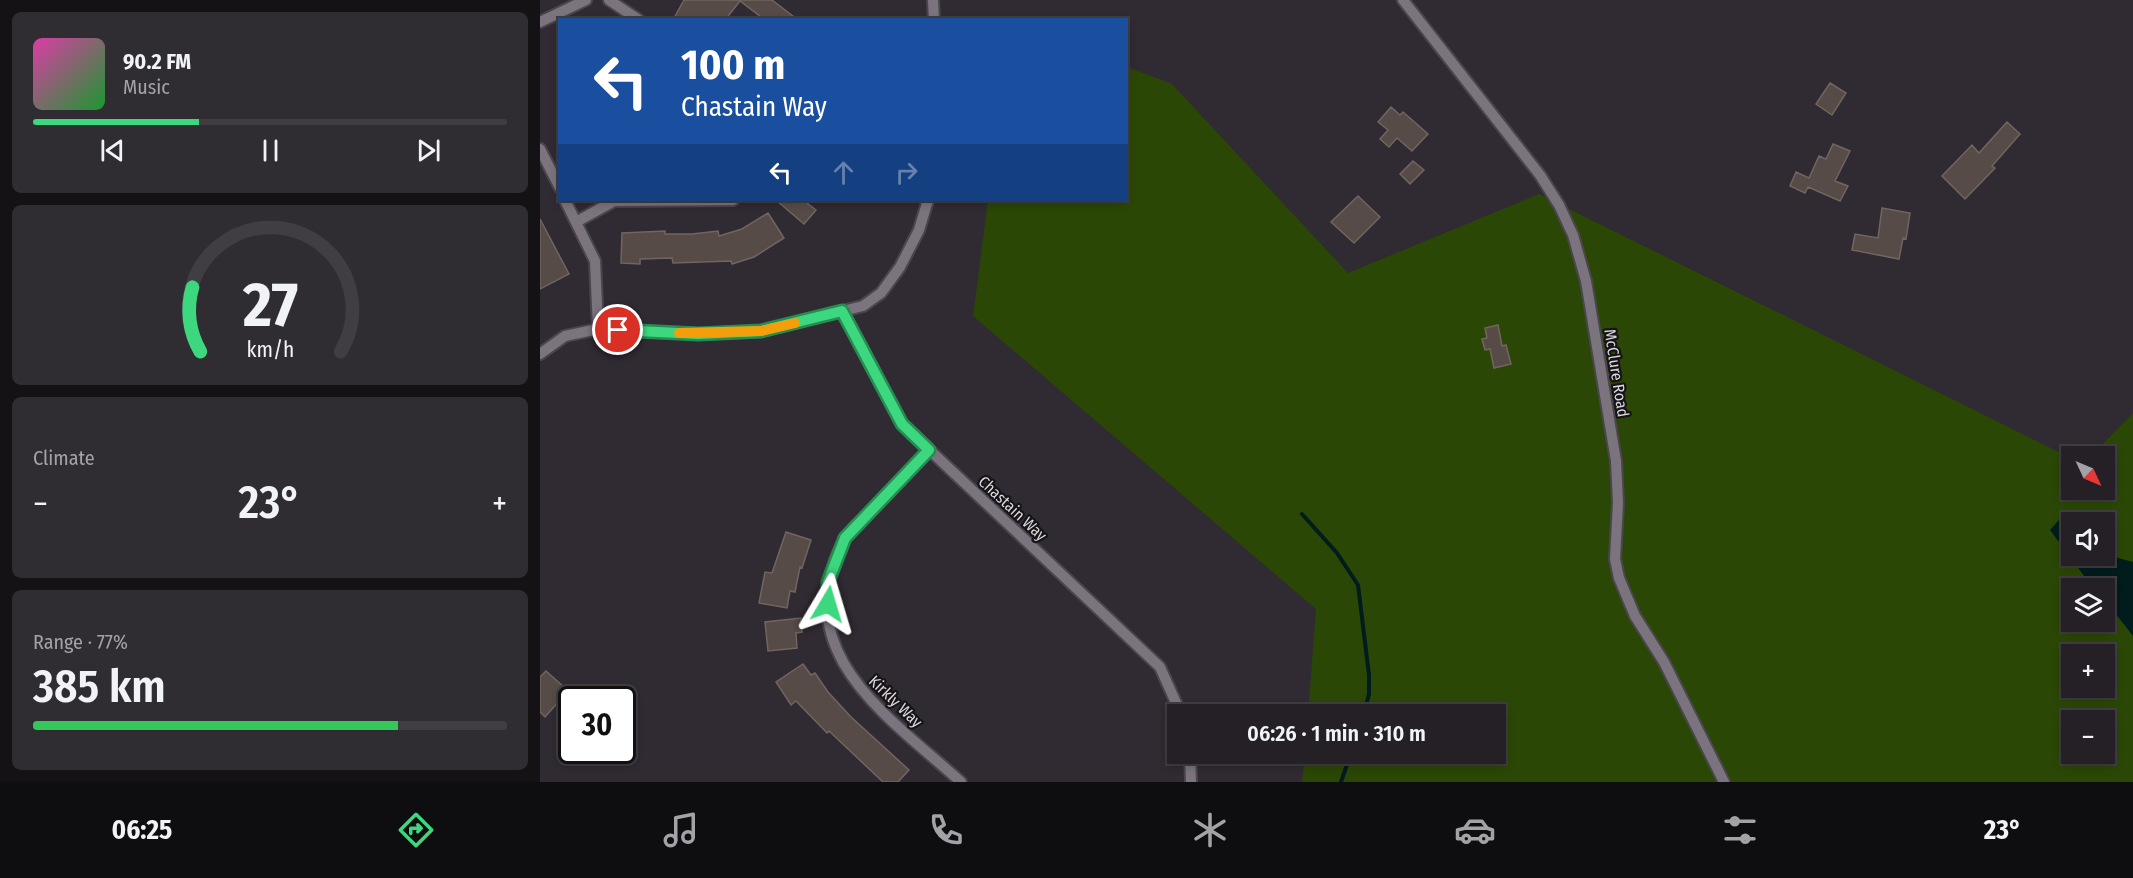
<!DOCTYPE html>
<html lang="en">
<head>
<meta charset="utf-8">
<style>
	:root { --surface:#242026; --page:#302d32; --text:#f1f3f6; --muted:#a3a3a7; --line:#413e43; --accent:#3cd77e }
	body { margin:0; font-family:"Fira Sans Condensed",sans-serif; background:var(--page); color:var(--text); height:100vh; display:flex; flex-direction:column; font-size:22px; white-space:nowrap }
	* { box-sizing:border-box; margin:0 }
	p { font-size:20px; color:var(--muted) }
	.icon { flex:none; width:33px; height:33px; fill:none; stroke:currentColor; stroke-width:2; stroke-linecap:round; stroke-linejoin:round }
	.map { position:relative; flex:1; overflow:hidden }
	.drawer { display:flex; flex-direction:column; gap:12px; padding:12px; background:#141215; width:540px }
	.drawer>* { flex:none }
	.guide { position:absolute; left:18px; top:18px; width:570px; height:183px; border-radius:0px; box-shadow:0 3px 9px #0003,0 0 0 2px var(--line); background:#1a4fa0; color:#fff; overflow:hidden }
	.needle { width:39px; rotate:134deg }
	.controls { position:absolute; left:1521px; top:446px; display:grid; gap:12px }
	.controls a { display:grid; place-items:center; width:54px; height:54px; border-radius:0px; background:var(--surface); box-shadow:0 3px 9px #0003,0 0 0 2px var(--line); font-size:30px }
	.speed { position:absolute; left:18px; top:686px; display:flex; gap:12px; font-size:30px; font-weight:700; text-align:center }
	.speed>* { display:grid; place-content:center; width:78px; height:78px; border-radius:50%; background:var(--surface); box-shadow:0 3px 9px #0003,0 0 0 2px var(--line); line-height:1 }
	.speed .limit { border:3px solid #111; border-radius:9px; background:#fff; color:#111 }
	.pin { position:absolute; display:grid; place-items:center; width:51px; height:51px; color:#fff; margin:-26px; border:3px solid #fff; border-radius:50%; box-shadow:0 2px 6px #0007 }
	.me { position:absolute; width:66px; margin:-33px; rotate:7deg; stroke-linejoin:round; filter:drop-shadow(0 0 4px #0008) }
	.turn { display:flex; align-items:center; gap:21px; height:126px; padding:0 24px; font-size:27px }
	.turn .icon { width:78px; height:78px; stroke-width:2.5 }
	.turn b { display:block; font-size:42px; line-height:51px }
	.lanes { display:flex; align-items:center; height:57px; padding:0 24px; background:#0003; justify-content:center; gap:30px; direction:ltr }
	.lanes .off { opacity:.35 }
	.big { font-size:45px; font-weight:600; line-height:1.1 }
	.drawer .tile { flex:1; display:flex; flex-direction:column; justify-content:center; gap:9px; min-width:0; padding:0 21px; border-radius:9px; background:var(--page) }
	.drawer .dial { align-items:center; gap:0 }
	.dial svg { height:156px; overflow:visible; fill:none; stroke:var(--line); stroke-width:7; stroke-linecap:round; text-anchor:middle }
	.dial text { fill:var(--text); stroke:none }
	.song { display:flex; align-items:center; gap:18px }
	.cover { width:72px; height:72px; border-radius:9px; background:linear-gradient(135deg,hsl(320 70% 55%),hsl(130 70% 35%)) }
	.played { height:6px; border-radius:3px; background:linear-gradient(90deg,var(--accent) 35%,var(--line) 35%) }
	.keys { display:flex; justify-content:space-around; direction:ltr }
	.heat { display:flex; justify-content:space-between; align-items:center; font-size:33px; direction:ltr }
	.charge { height:9px; border-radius:4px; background:linear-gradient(90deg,#34c759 77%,var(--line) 0) }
	.trip { position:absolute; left:627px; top:704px; width:339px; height:60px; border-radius:0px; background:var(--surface); box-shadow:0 3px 9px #0003,0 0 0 2px var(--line); font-weight:600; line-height:60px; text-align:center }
	.tabs { display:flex; height:96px; justify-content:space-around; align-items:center; background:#0e0d0f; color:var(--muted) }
	.tabs .icon { width:42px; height:42px }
	.tabs .current { color:var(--accent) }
	.tabs b { font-size:27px; color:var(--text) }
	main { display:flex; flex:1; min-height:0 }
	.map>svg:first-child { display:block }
	.green { fill:#2b4706; fill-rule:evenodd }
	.water { fill:#001c1d }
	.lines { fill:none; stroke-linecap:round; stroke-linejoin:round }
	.stream { stroke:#001c1d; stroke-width:4 }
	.building { fill:#564b47; stroke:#716560; stroke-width:1.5 }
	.street-casing { stroke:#4b464c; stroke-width:14 }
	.street { stroke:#7b747e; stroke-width:10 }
	.route-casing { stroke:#278c52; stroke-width:15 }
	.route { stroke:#3cd77e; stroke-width:10 }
	.slow { stroke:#f59e0b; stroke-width:10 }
	.labels { text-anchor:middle; stroke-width:4.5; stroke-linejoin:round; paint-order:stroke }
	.street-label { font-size:16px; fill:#dbd7dc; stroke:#171418 }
</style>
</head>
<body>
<main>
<section class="drawer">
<div class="tile">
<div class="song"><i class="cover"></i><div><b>90.2 FM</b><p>Music</p></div></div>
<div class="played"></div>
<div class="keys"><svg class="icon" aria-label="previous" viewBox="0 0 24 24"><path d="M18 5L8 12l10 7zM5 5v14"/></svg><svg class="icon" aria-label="pause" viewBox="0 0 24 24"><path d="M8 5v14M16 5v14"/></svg><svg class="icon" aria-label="next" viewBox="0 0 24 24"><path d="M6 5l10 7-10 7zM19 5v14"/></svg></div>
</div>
<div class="tile dial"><svg viewBox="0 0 100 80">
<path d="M14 69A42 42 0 1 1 86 69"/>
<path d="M14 69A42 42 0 0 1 10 36" stroke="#3cd77e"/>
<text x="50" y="56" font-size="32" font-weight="700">27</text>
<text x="50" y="72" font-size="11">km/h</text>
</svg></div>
<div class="tile"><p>Climate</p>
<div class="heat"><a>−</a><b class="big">23°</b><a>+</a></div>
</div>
<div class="tile"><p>Range · 77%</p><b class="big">385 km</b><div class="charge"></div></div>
</section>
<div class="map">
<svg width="1593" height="782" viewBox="0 0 1593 782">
	<rect width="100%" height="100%" fill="#302a32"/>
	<!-- green -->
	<path class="green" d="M587 67 632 84 808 273 999 194 1531 458 1532 489H1564V456H1551L1593 413V782H762L765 753H956V714H768L776 609 433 316 448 200H586ZM1532 522H1564V555H1532ZM1532 588H1564V621H1532ZM1532 654H1564V687H1532ZM1532 720H1564V753H1532Z"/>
	<!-- water -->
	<path class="water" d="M1519 520 1531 523 1532 555H1564L1565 551 1578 558 1593 562V636L1565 600 1564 588H1553L1510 530Z"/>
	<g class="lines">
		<!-- stream -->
		<path class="stream" d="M762 514 797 553 818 585 829 675V694L824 714
			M801 782 811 753"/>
	</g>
	<!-- building -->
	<path class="building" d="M144 0H232L258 20H225L200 1 185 20H133Z
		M1290 83 1306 93 1292 115 1276 104Z
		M851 107 860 115 863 112 888 134 872 151 857 138 849 147 840 139 848 130 838 122Z
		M1467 122 1480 134 1452 166 1455 168 1425 199 1402 176 1432 145 1439 153Z
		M1293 144 1310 151 1295 181 1308 186 1300 201 1268 187 1265 193 1250 186 1256 172 1269 178 1279 156 1286 159Z
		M873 161 884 170 870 184 860 174Z
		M818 196 840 217 814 243 791 222Z
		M236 200H263L276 210 264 224Z
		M1342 208 1370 213 1366 239 1363 238 1359 259 1312 250 1315 234 1338 238Z
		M228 213 244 238 214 257 192 264 191 261 133 263 132 258 100 259V264L81 263 82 233 125 231V234H152L178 231 179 236 202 229Z
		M0 219 29 274 0 289Z
		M958 325 962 346 966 345 971 364 954 368 950 349 945 350 942 339 947 338 945 328Z
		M246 532 271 540 262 568 260 567 255 592 250 591 247 608 219 603 225 572 232 573Z
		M261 618 262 632 256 633 257 648 228 651 225 622Z
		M263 664 271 675 275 673 288 692 311 717 369 770 358 782H343L289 731 287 733 256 701 251 705 236 682Z
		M6 671 24 687 17 695 21 699 5 717 0 712V677Z"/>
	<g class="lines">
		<defs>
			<path id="street" d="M69 0 99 20
				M393 0 394 20
				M863 0 1000 175 1019 205 1033 235 1046 281 1076 461 1078 503 1075 559 1079 578 1095 616 1124 662 1184 782
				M0 22 46 0
				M0 149 20 188
				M25 200 55 261 58 329
				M36 222 74 201 193 200
				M302 311 362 424 620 667 641 714
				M0 354 25 336 58 329 158 334 221 331 323 306 341 293 360 267 379 230 388 200
				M389 450C369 471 349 492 329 513 321 521 310 530 304 540 246 652 348 716 421 782
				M650 753 651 782"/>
		</defs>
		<!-- street casing -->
		<use href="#street" class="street-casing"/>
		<!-- street -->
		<use href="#street" class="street"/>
	</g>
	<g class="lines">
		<defs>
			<path id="route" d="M78 330 158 334 221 331 302 311 362 424 389 450 305 538 288 582V604"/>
		</defs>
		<!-- route casing -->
		<use href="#route" class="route-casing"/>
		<!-- route -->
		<use href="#route" class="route"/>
		<!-- slow -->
		<path class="slow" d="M139 333 221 331 255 323"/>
	</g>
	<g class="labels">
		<!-- street labels -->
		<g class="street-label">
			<text transform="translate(1077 373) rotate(81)" y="6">McClure Road</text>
			<text transform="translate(473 508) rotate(43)" y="6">Chastain Way</text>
			<text transform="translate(356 701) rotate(44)" y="6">Kirkly Way</text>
		</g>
	</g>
</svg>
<div class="controls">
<a><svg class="needle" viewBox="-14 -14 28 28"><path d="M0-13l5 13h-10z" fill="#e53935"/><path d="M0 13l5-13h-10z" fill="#a3a3a7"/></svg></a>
<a><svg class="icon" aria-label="sound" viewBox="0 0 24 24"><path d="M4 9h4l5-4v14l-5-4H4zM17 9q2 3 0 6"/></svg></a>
<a><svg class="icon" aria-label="layers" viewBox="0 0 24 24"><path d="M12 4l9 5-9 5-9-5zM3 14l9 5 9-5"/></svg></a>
<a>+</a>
<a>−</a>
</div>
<div class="speed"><div class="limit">30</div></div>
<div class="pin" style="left:78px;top:330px;background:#d93025"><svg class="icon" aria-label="arrive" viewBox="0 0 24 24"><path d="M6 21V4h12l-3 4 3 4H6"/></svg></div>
<svg class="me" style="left:288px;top:604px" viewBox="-20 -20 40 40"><path d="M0-17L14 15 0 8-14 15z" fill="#3cd77e" stroke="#fff" stroke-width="4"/></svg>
<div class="trip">06:26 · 1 min · 310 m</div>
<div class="guide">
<div class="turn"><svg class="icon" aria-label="left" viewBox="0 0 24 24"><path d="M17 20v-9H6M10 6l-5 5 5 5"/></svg><div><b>100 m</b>Chastain Way</div></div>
<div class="lanes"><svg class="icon" aria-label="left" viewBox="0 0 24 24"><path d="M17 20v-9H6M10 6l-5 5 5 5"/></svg><svg class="icon off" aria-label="ahead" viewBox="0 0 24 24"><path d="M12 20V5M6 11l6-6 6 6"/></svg><svg class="icon off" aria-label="right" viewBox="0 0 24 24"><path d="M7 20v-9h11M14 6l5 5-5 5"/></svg></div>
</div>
</div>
</main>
<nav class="tabs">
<b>06:25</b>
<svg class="icon current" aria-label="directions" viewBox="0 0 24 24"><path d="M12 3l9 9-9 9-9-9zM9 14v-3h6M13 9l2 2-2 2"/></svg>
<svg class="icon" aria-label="music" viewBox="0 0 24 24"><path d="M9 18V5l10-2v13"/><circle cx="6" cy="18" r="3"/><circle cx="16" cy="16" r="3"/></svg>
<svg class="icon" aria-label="phone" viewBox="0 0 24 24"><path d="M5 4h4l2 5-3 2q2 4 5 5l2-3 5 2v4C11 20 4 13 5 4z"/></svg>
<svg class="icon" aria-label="climate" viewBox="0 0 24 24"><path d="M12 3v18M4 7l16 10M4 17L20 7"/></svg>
<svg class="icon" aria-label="car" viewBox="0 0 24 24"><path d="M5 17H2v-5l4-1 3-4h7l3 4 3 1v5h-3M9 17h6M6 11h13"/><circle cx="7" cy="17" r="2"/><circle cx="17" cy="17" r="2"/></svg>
<svg class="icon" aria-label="filters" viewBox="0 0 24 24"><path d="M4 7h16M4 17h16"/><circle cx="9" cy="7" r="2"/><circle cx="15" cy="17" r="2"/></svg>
<b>23°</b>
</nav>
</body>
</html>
